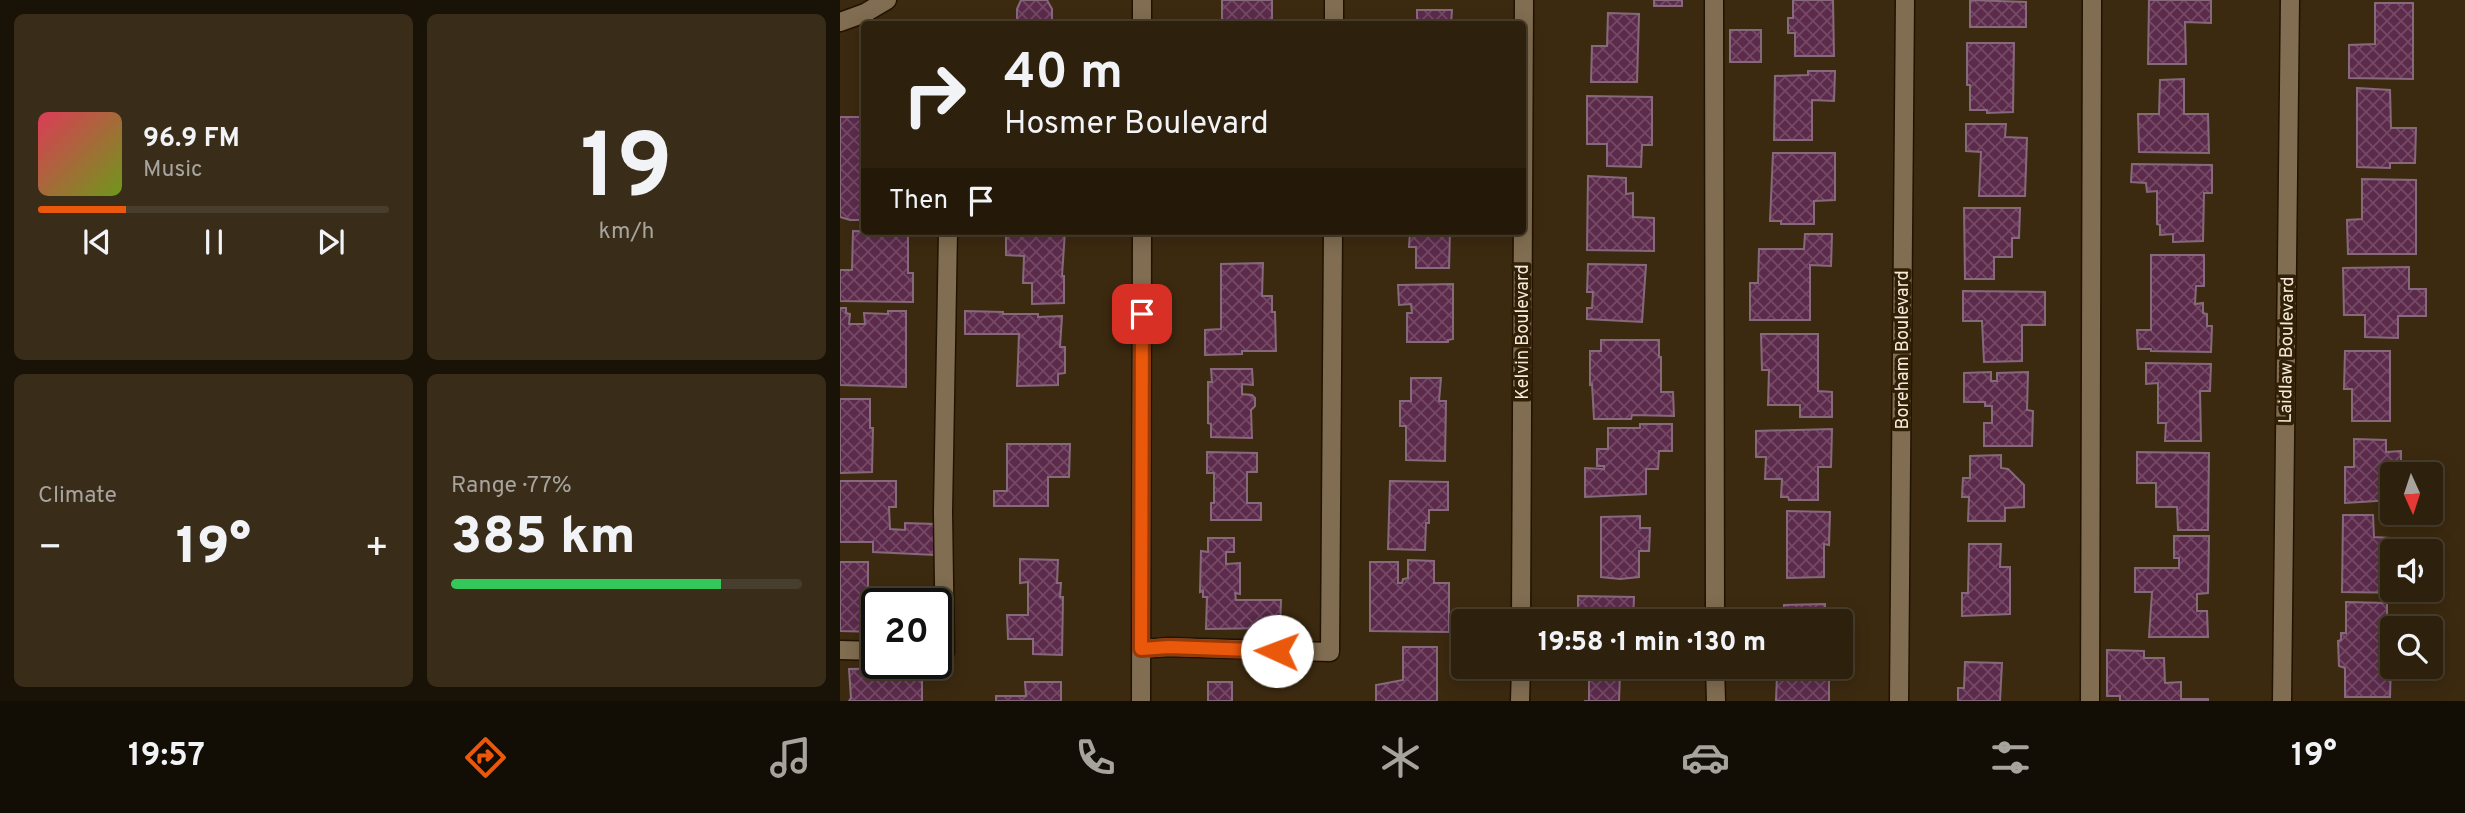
<!DOCTYPE html>
<html lang="en">
<head>
<meta charset="utf-8">
<style>
	:root { --surface:#2d200c; --page:#392d1a; --text:#f1f3f6; --muted:#a7a39d; --line:#483e2d; --accent:#ea580c }
	body { margin:0; font-family:Overpass,sans-serif; background:var(--page); color:var(--text); height:100vh; display:flex; flex-direction:column; font-size:26px; white-space:nowrap }
	* { box-sizing:border-box; margin:0 }
	p { font-size:23px; color:var(--muted) }
	.icon { flex:none; width:38px; height:38px; fill:none; stroke:currentColor; stroke-width:2; stroke-linecap:round; stroke-linejoin:round }
	.map { position:relative; flex:1; overflow:hidden }
	.drawer { display:flex; flex-direction:column; gap:14px; padding:14px; background:#191207; width:840px }
	.drawer>* { flex:none }
	.guide { position:absolute; left:21px; top:21px; width:665px; height:214px; border-radius:7px; box-shadow:0 4px 18px #0003,0 0 0 2px var(--line); background:#2d200c; color:var(--text); overflow:hidden }
	.needle { width:46px; rotate:177deg }
	.controls { position:absolute; left:1540px; top:462px; display:grid; gap:14px }
	.controls a { display:grid; place-items:center; width:63px; height:63px; border-radius:7px; background:var(--surface); box-shadow:0 4px 18px #0003,0 0 0 2px var(--line); font-size:35px }
	.speed { position:absolute; left:21px; top:588px; display:flex; gap:14px; font-size:35px; font-weight:700; text-align:center }
	.speed>* { display:grid; place-content:center; width:91px; height:91px; border-radius:50%; background:var(--surface); box-shadow:0 4px 18px #0003,0 0 0 2px var(--line); line-height:1 }
	.speed .limit { border:4px solid #111; border-radius:10px; background:#fff; color:#111 }
	.pin { position:absolute; display:grid; place-items:center; width:60px; height:60px; color:#fff; margin:-30px; border-radius:14px; box-shadow:0 4px 10px #0006 }
	.me { position:absolute; width:77px; margin:-38px; rotate:272deg; stroke-linejoin:round; filter:drop-shadow(0 0 5px #0008) }
	.turn { display:flex; align-items:center; gap:24px; height:147px; padding:0 28px; font-size:32px }
	.turn .icon { width:91px; height:91px; stroke-width:2.5 }
	.turn b { display:block; font-size:49px; line-height:60px }
	.then { display:flex; align-items:center; height:66px; padding:0 28px; background:#0003; gap:14px; font-size:26px }
	.big { font-size:52px; font-weight:800; line-height:1.1 }
	.drawer .card { flex:1; display:flex; flex-direction:column; justify-content:center; gap:10px; min-width:0; padding:0 24px; border-radius:10px; background:var(--page) }
	.drawer .dial { align-items:center; gap:0 }
	.dial b { font-size:91px; line-height:1 }
	.song { display:flex; align-items:center; gap:21px }
	.cover { width:84px; height:84px; border-radius:10px; background:linear-gradient(135deg,hsl(350 70% 55%),hsl(80 70% 35%)) }
	.played { height:7px; border-radius:4px; background:linear-gradient(90deg,var(--accent) 25%,var(--line) 25%) }
	.keys { display:flex; justify-content:space-around; direction:ltr }
	.heat { display:flex; justify-content:space-between; align-items:center; font-size:38px; direction:ltr }
	.charge { height:10px; border-radius:5px; background:linear-gradient(90deg,#34c759 77%,var(--line) 0) }
	.drawer .tiles { flex:1; display:grid; gap:14px; grid-template-columns:repeat(2,1fr) }
	.trip { position:absolute; left:611px; top:609px; width:402px; height:70px; border-radius:7px; background:var(--surface); box-shadow:0 4px 18px #0003,0 0 0 2px var(--line); font-weight:800; line-height:70px; text-align:center }
	.tabs { display:flex; height:112px; justify-content:space-around; align-items:center; background:#120d05; color:var(--muted) }
	.tabs .icon { width:49px; height:49px }
	.tabs .active { color:var(--accent) }
	.tabs b { font-size:32px; color:var(--text) }
	main { display:flex; flex:1; min-height:0 }
	.map>svg:first-child { display:block }
	.building { fill:url(#building-cross-hatch); stroke:#87697c; stroke-width:2 }
	.lines { fill:none; stroke-linecap:round; stroke-linejoin:round }
	.minor-casing { stroke:#221200; stroke-width:21 }
	.minor { stroke:#816d51; stroke-width:18 }
	.route-casing { stroke:#983908; stroke-width:18 }
	.route { stroke:#ea580c; stroke-width:12 }
	.labels { text-anchor:middle; stroke-width:7; stroke-linejoin:round; paint-order:stroke }
	.street-label { font-size:18px; fill:#f5eadb; stroke:#312006 }
</style>
</head>
<body>
<main>
<section class="drawer">
<div class="tiles">
<div class="card">
<div class="song"><i class="cover"></i><div><b>96.9 FM</b><p>Music</p></div></div>
<div class="played"></div>
<div class="keys"><svg class="icon" aria-label="previous" viewBox="0 0 24 24"><path d="M18 5L8 12l10 7zM5 5v14"/></svg><svg class="icon" aria-label="pause" viewBox="0 0 24 24"><path d="M8 5v14M16 5v14"/></svg><svg class="icon" aria-label="next" viewBox="0 0 24 24"><path d="M6 5l10 7-10 7zM19 5v14"/></svg></div>
</div>
<div class="card dial"><b>19</b><p>km/h</p></div>
<div class="card"><p>Climate</p>
<div class="heat"><a>−</a><b class="big">19°</b><a>+</a></div>
</div>
<div class="card"><p>Range · 77%</p><b class="big">385 km</b><div class="charge"></div></div>
</div>
</section>
<div class="map">
<svg width="1625" height="701" viewBox="0 0 1625 701">
	<defs>
		<pattern id="building-cross-hatch" width="8" height="8" patternUnits="userSpaceOnUse" patternTransform="scale(1.75)"><rect width="8" height="8" fill="#5c2b4c"/><path d="M0 0l8 8M0 8l8-8" fill="none" stroke="#744a65"/></pattern>
	</defs>
	<rect width="100%" height="100%" fill="#3c2a10"/>
	<!-- building -->
	<path class="building" d="M181 0H207L212 9V24H177V9Z
		M382 0H432V24H382Z
		M814 0H842V6H814Z
		M953 0H993L994 56H955V33H948V18H953Z
		M1130 0 1186 2V27H1130Z
		M1309 0H1371V23L1345 22 1346 64H1308Z
		M1535 3H1573V79L1509 78V45L1535 44Z
		M577 10H612L611 24H577Z
		M768 13 799 14 797 82H751L752 46H767Z
		M890 30H921V62H890Z
		M1127 43H1174L1173 112 1147 113V110H1130V85H1127Z
		M968 71H995L994 101 972 100V140H934L935 76 968 75Z
		M1344 79V114H1368L1369 153 1299 152 1298 114H1319L1320 80Z
		M1517 88 1550 90 1551 128H1576L1575 163H1550V168L1517 167Z
		M747 96 812 97V145H802L801 167 767 166V144H747Z
		M21 113H24V220H10L0 217V117H20Z
		M1126 124H1166L1165 137 1187 138 1185 196H1139L1141 152 1126 151Z
		M933 153H995V200L974 201V224H941V221H930Z
		M1292 164 1372 165V193H1364L1363 241 1333 242V234L1320 235V225L1317 224V191L1307 192 1306 183 1291 182Z
		M748 176 786 178V194L793 193V217L814 218V251L747 250Z
		M1522 179 1576 180V254H1508L1507 220 1522 219Z
		M1124 208H1180L1179 238H1172V257H1154V279H1125Z
		M13 231 68 232V273H73V302L0 301V270H12Z
		M166 231H225L222 276H224V303L192 304V283H183L184 256 166 255Z
		M570 231H610L609 268H576V247H569Z
		M965 234H992L991 266 970 265V320H910V283H918L919 249H964Z
		M1311 255H1364V286H1356L1355 304 1363 303V313L1367 314V326H1372L1371 352 1311 351V349H1298L1297 330H1311Z
		M423 263 422 296H432V312H435L436 351H402V354L365 355V330L381 329V264Z
		M748 264 806 265 802 322 747 319V308H752L753 292H747Z
		M1569 267V289H1586V316H1558V338L1525 337V315H1504L1503 268Z
		M613 284V339L608 340V342H567V313H572L571 304 559 305 558 285Z
		M1123 291 1205 292V325H1182V361L1144 362 1142 321H1123Z
		M0 308H6V313L10 314 9 324H25L24 313 48 314V311H66V387L0 385Z
		M125 311 163 312V314H198V317L222 316 220 347H225V373L218 374V385L177 386 179 334H125Z
		M921 334H978V391L992 392V417H960V405H928L929 370H922Z
		M761 340H819V357H821V392H833L834 416 792 415 791 419H754L752 384 750 385V351H761Z
		M1505 351H1550V421H1512V389H1504Z
		M1306 363 1371 364 1370 391H1360L1361 441H1325L1326 423H1318V383L1306 384Z
		M371 369H412L413 385 402 384V394L412 395 415 398V406L411 410 412 438 371 437V424L368 423V382H372Z
		M1151 372V381H1157V373L1188 372 1187 410 1193 411 1192 446H1144V423H1152V406H1145V402H1124V373Z
		M571 378H601L599 401H606L605 461 566 460V426H560V401H571Z
		M0 399H30V428H33L32 472 0 473Z
		M800 424H832V451H819L818 469H806V494L745 497V468L764 469V466H757V449H768V428H800Z
		M992 429 991 467H978V500H949L948 497H941L942 479H925L926 457H916V431Z
		M1514 439 1546 440V452L1561 451V463H1590V474H1552V500L1505 503V467H1514Z
		M167 444H230L229 477H208V506H154V491H167Z
		M367 452 417 453V472H407V503H421V520H371V503H374V473H367Z
		M1297 452 1369 453 1368 530H1338L1337 507H1316V483H1297Z
		M1161 455V468L1168 469 1184 485V507L1165 508V521H1128L1129 497H1122L1123 478H1130V456Z
		M0 481H56V507H49L50 529 65 530V523L96 524 95 555 33 552V542H0Z
		M550 481 608 482V510H589V523H586L585 550 548 549Z
		M947 511 990 512 989 545 984 544V577L947 578Z
		M1503 515H1533L1534 537 1550 538 1552 590H1569V593L1502 592Z
		M800 516V528H810L809 551H799V577L780 579 761 577V517Z
		M1334 536H1369L1368 593 1357 594V611H1367L1368 637H1309L1312 592H1295V568H1339V558H1334Z
		M368 538H394V552H386V564L400 563V594L395 593 396 600H441L440 628 366 629 367 597H363V591L360 592 361 551 368 552Z
		M1129 544H1161L1160 567H1170V614L1122 616V593H1128Z
		M180 559 218 560 217 583H221L220 597H223L222 655 193 654V639H168L167 615H188V582L180 583Z
		M568 560 594 561V583H609V632L530 631V562H558V583H562L563 579 568 578Z
		M0 562H28V600H69V604H37V632L0 631Z
		M738 596 794 597 793 621H738Z
		M1506 602 1547 603V624L1576 625V628H1552L1550 697H1505V668L1499 666 1498 641 1501 640V633H1506Z
		M985 604V621H944V605Z
		M563 647H597V701H536V685L563 680Z
		M1267 650 1304 651V658H1324L1325 683 1341 682V699H1368V701H1280V696H1267Z
		M1125 662 1162 663 1160 701H1118V688H1124Z
		M69 668V677L82 678V701H9L11 698 9 669Z
		M749 675H780L779 701H744H749Z
		M937 675 989 676V701H936Z
		M185 682H221V701H156V696H186Z
		M368 682H392V701H368Z"/>
	<g class="lines">
		<defs>
			<path id="minor" d="M874 0 875 621
				M0 22 25 13 47 0
				M302 24V0
				M494 24V0
				M681 621 684 0
				M301 649 329 647 490 652 493 231
				M0 650 37 651
				M96 652H105L103 512 108 231
				M875 667 876 701
				M301 701 302 231
				M680 701 681 667
				M1059 701 1065 0
				M1250 701 1252 0
				M1442 701 1450 0"/>
		</defs>
		<!-- minor casing -->
		<use href="#minor" class="minor-casing"/>
		<!-- minor -->
		<use href="#minor" class="minor"/>
	</g>
	<g class="lines">
		<defs>
			<path id="route" d="M302 314 301 649 329 647 437 651"/>
		</defs>
		<!-- route casing -->
		<use href="#route" class="route-casing"/>
		<!-- route -->
		<use href="#route" class="route"/>
	</g>
	<g class="labels">
		<!-- street labels -->
		<g class="street-label">
			<text transform="translate(682 332) rotate(-90)" y="6">Kelvin Boulevard</text>
			<text transform="translate(1062 350) rotate(-90)" y="6">Boreham Boulevard</text>
			<text transform="translate(1446 350) rotate(-89)" y="6">Laidlaw Boulevard</text>
		</g>
	</g>
</svg>
<div class="controls">
<a><svg class="needle" viewBox="-14 -14 28 28"><path d="M0-13l5 13h-10z" fill="#e53935"/><path d="M0 13l5-13h-10z" fill="#a7a39d"/></svg></a>
<a><svg class="icon" aria-label="sound" viewBox="0 0 24 24"><path d="M4 9h4l5-4v14l-5-4H4zM17 9q2 3 0 6"/></svg></a>
<a><svg class="icon" aria-label="search" viewBox="0 0 24 24"><circle cx="10" cy="10" r="6"/><path d="M15 15l6 6"/></svg></a>
</div>
<div class="speed"><div class="limit">20</div></div>
<div class="pin" style="left:302px;top:314px;background:#d93025"><svg class="icon" aria-label="arrive" viewBox="0 0 24 24"><path d="M6 21V4h12l-3 4 3 4H6"/></svg></div>
<svg class="me" style="left:437px;top:651px" viewBox="-20 -20 40 40"><circle r="19" fill="#fff"/><path d="M0-13L10 11 0 6-10 11z" fill="#ea580c"/></svg>
<div class="trip">19:58 · 1 min · 130 m</div>
<div class="guide">
<div class="turn"><svg class="icon" aria-label="right" viewBox="0 0 24 24"><path d="M7 20v-9h11M14 6l5 5-5 5"/></svg><div><b>40 m</b>Hosmer Boulevard</div></div>
<div class="then">Then<svg class="icon" aria-label="arrive" viewBox="0 0 24 24"><path d="M6 21V4h12l-3 4 3 4H6"/></svg></div>
</div>
</div>
</main>
<nav class="tabs">
<b>19:57</b>
<svg class="icon active" aria-label="directions" viewBox="0 0 24 24"><path d="M12 3l9 9-9 9-9-9zM9 14v-3h6M13 9l2 2-2 2"/></svg>
<svg class="icon" aria-label="music" viewBox="0 0 24 24"><path d="M9 18V5l10-2v13"/><circle cx="6" cy="18" r="3"/><circle cx="16" cy="16" r="3"/></svg>
<svg class="icon" aria-label="phone" viewBox="0 0 24 24"><path d="M5 4h4l2 5-3 2q2 4 5 5l2-3 5 2v4C11 20 4 13 5 4z"/></svg>
<svg class="icon" aria-label="climate" viewBox="0 0 24 24"><path d="M12 3v18M4 7l16 10M4 17L20 7"/></svg>
<svg class="icon" aria-label="car" viewBox="0 0 24 24"><path d="M5 17H2v-5l4-1 3-4h7l3 4 3 1v5h-3M9 17h6M6 11h13"/><circle cx="7" cy="17" r="2"/><circle cx="17" cy="17" r="2"/></svg>
<svg class="icon" aria-label="filters" viewBox="0 0 24 24"><path d="M4 7h16M4 17h16"/><circle cx="9" cy="7" r="2"/><circle cx="15" cy="17" r="2"/></svg>
<b>19°</b>
</nav>
</body>
</html>
